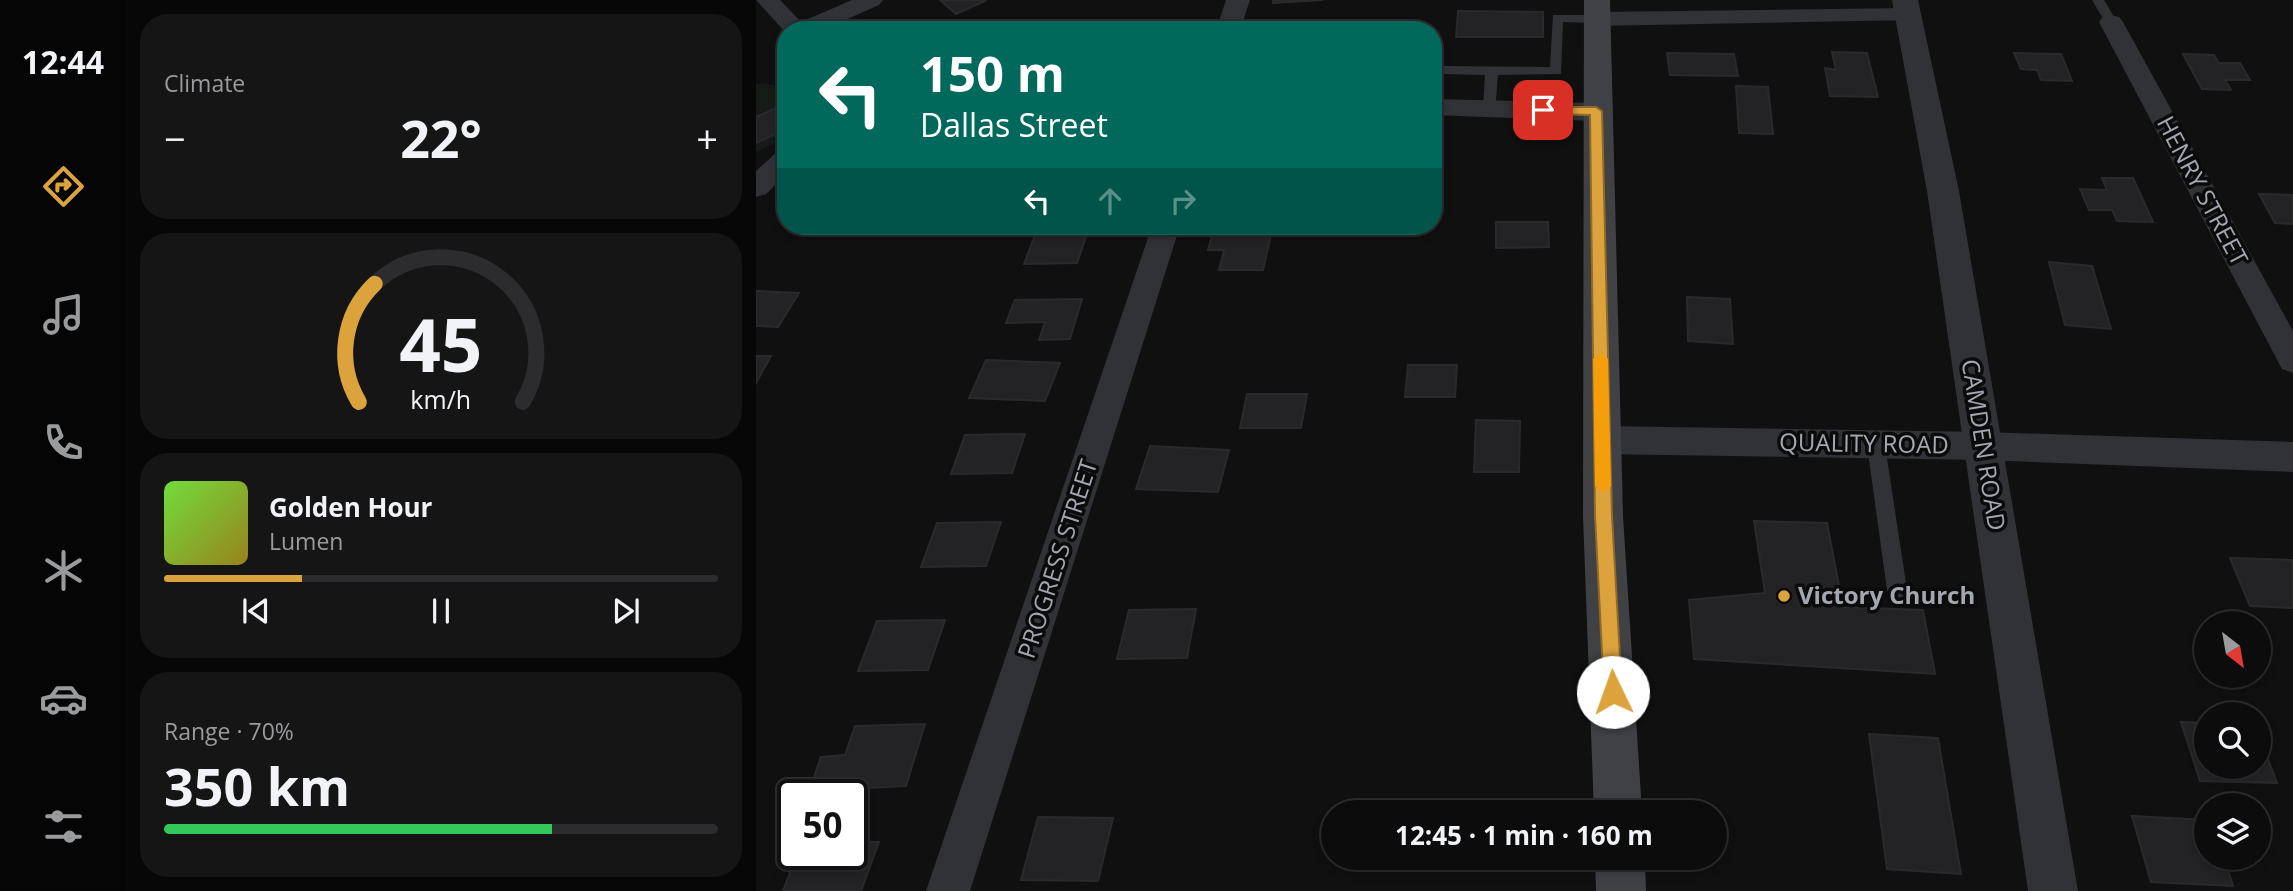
<!DOCTYPE html>
<html lang="en">
<head>
<meta charset="utf-8">
<style>
	:root { --surface:#0c0c0d; --page:#151516; --text:#f1f3f6; --muted:#9a9b9d; --line:#2c2c2e; --accent:#dca33d }
	body { margin:0; font-family:"Open Sans",sans-serif; background:var(--page); color:var(--text); height:100vh; display:flex; flex-direction:column; font-size:26px; white-space:nowrap }
	* { box-sizing:border-box; margin:0 }
	p { font-size:23px; color:var(--muted) }
	.icon { flex:none; width:38px; height:38px; fill:none; stroke:currentColor; stroke-width:2; stroke-linecap:round; stroke-linejoin:round }
	.map { position:relative; flex:1; overflow:hidden }
	.side { display:flex; flex-direction:column; gap:14px; padding:14px; background:#070707; width:630px }
	.side>* { flex:none }
	.guide { position:absolute; left:21px; top:21px; width:665px; height:214px; border-radius:28px; box-shadow:0 4px 10px #0003,0 0 0 2px var(--line); background:#00695c; color:#fff; overflow:hidden }
	.needle { width:46px; rotate:149deg }
	.buttons { position:absolute; left:1438px; top:611px; display:grid; gap:14px }
	.buttons a { display:grid; place-items:center; width:77px; height:77px; border-radius:50%; background:var(--surface); box-shadow:0 4px 10px #0003,0 0 0 2px var(--line); font-size:35px }
	.speed { position:absolute; left:21px; top:779px; display:flex; gap:14px; font-size:35px; font-weight:700; text-align:center }
	.speed>* { display:grid; place-content:center; width:91px; height:91px; border-radius:50%; background:var(--surface); box-shadow:0 4px 10px #0003,0 0 0 2px var(--line); line-height:1 }
	.speed .limit { border:4px solid #111; border-radius:10px; background:#fff; color:#111 }
	.pin { position:absolute; display:grid; place-items:center; width:60px; height:60px; color:#fff; margin:-30px; border-radius:14px; box-shadow:0 4px 10px #0006 }
	.me { position:absolute; width:77px; margin:-38px; rotate:357deg; stroke-linejoin:round; filter:drop-shadow(0 0 5px #0008) }
	.turn { display:flex; align-items:center; gap:24px; height:147px; padding:0 28px; font-size:32px }
	.turn .icon { width:91px; height:91px; stroke-width:2.5 }
	.turn b { display:block; font-size:49px; line-height:60px }
	.lanes { display:flex; align-items:center; height:66px; padding:0 28px; background:#0003; justify-content:center; gap:35px; direction:ltr }
	.lanes .off { opacity:.35 }
	.big { font-size:52px; font-weight:700; line-height:1.1 }
	.side .card { flex:1; display:flex; flex-direction:column; justify-content:center; gap:10px; min-width:0; padding:0 24px; border-radius:28px; background:var(--page) }
	.side .dial { align-items:center; gap:0 }
	.dial svg { height:182px; overflow:visible; fill:none; stroke:var(--line); stroke-width:7; stroke-linecap:round; text-anchor:middle }
	.dial text { fill:var(--text); stroke:none }
	.song { display:flex; align-items:center; gap:21px }
	.cover { width:84px; height:84px; border-radius:10px; background:linear-gradient(135deg,hsl(100 70% 55%),hsl(50 70% 35%)) }
	.played { height:7px; border-radius:4px; background:linear-gradient(90deg,var(--accent) 25%,var(--line) 25%) }
	.keys { display:flex; justify-content:space-around; direction:ltr }
	.heat { display:flex; justify-content:space-between; align-items:center; font-size:38px; direction:ltr }
	.charge { height:10px; border-radius:5px; background:linear-gradient(90deg,#34c759 70%,var(--line) 0) }
	.trip { position:absolute; left:565px; top:800px; width:406px; height:70px; border-radius:35px; background:var(--surface); box-shadow:0 4px 10px #0003,0 0 0 2px var(--line); font-weight:700; line-height:70px; text-align:center }
	main { display:flex; flex:1; min-height:0 }
	.menu { display:flex; flex-direction:column; width:126px; justify-content:space-around; align-items:center; background:#050505; color:var(--muted) }
	.menu .icon { width:49px; height:49px }
	.menu .on { color:var(--accent) }
	.menu b { font-size:32px; color:var(--text) }
	.map>svg:first-child { display:block }
	.green { fill:#171b17 }
	.building { fill:#232325; stroke:#2a2a2d; stroke-width:2 }
	.lines { fill:none; stroke-linecap:round; stroke-linejoin:round }
	.service { fill:#313236; fill-rule:evenodd }
	.minor { fill:#313236; fill-rule:evenodd }
	.tertiary { fill:#313236; fill-rule:evenodd }
	.secondary { fill:#404145; fill-rule:evenodd }
	.route { fill:#dca33d; stroke:#8f6a28; stroke-width:2 }
	.slow { fill:#f59e0b }
	.poi-dot { fill:#dca33d; stroke:#0b0b0c; stroke-width:2.5 }
	.labels { text-anchor:middle; stroke-width:7; stroke-linejoin:round; paint-order:stroke }
	.street-label { font-size:24px; fill:#a3a7b0; stroke:#0b0b0c }
	.poi-label { font-size:24px; font-weight:bold; fill:#a3a7b0; stroke:#0b0b0c; text-anchor:start }
</style>
</head>
<body>
<main>
<nav class="menu">
<b>12:44</b>
<svg class="icon on" aria-label="directions" viewBox="0 0 24 24"><path d="M12 3l9 9-9 9-9-9zM9 14v-3h6M13 9l2 2-2 2"/></svg>
<svg class="icon" aria-label="music" viewBox="0 0 24 24"><path d="M9 18V5l10-2v13"/><circle cx="6" cy="18" r="3"/><circle cx="16" cy="16" r="3"/></svg>
<svg class="icon" aria-label="phone" viewBox="0 0 24 24"><path d="M5 4h4l2 5-3 2q2 4 5 5l2-3 5 2v4C11 20 4 13 5 4z"/></svg>
<svg class="icon" aria-label="climate" viewBox="0 0 24 24"><path d="M12 3v18M4 7l16 10M4 17L20 7"/></svg>
<svg class="icon" aria-label="car" viewBox="0 0 24 24"><path d="M5 17H2v-5l4-1 3-4h7l3 4 3 1v5h-3M9 17h6M6 11h13"/><circle cx="7" cy="17" r="2"/><circle cx="17" cy="17" r="2"/></svg>
<svg class="icon" aria-label="filters" viewBox="0 0 24 24"><path d="M4 7h16M4 17h16"/><circle cx="9" cy="7" r="2"/><circle cx="15" cy="17" r="2"/></svg>
</nav>
<section class="side">
<div class="card"><p>Climate</p>
<div class="heat"><a>−</a><b class="big">22°</b><a>+</a></div>
</div>
<div class="card dial"><svg viewBox="0 0 100 80">
<path d="M14 69A42 42 0 1 1 86 69"/>
<path d="M14 69A42 42 0 0 1 21 17" stroke="#dca33d"/>
<text x="50" y="56" font-size="32" font-weight="700">45</text>
<text x="50" y="72" font-size="11">km/h</text>
</svg></div>
<div class="card">
<div class="song"><i class="cover"></i><div><b>Golden Hour</b><p>Lumen</p></div></div>
<div class="played"></div>
<div class="keys"><svg class="icon" aria-label="previous" viewBox="0 0 24 24"><path d="M18 5L8 12l10 7zM5 5v14"/></svg><svg class="icon" aria-label="pause" viewBox="0 0 24 24"><path d="M8 5v14M16 5v14"/></svg><svg class="icon" aria-label="next" viewBox="0 0 24 24"><path d="M6 5l10 7-10 7zM19 5v14"/></svg></div>
</div>
<div class="card"><p>Range · 70%</p><b class="big">350 km</b><div class="charge"></div></div>
</section>
<div class="map">
<svg width="1537" height="891" viewBox="0 0 1537 891">
	<rect width="100%" height="100%" fill="#101011"/>
	<!-- green -->
	<path class="green" d="M7 83 30 88V137L0 152V85Z"/>
	<!-- building -->
	<path class="building" d="M188 0H231L200 14 185 1Z
		M517 0H567L517 3Z
		M702 11 787 12V37H700Z
		M616 21H646V30H616Z
		M1076 52 1111 53 1122 97 1074 96 1069 68 1080 70Z
		M911 53 978 54 982 76 914 75Z
		M1258 53 1305 54 1316 81 1285 80 1281 70 1265 69Z
		M1427 54 1458 55 1463 63H1484L1494 80H1469L1475 90 1446 89Z
		M980 86 1012 87 1017 134 983 133Z
		M25 106 30 112V129L0 143V117Z
		M1346 178H1377L1397 222 1361 221 1356 210H1333L1324 189 1351 190Z
		M1503 194 1537 195V224L1519 223Z
		M740 222H792L793 247 740 248Z
		M476 226H517L507 270H463L468 250H452L458 227Z
		M331 234 321 263 268 264 279 235Z
		M1293 262 1336 266 1355 329 1309 325Z
		M0 291 43 293 22 327 0 326Z
		M931 297 974 299 977 344 932 341Z
		M326 299 314 339 283 340 289 322 250 323 259 300Z
		M0 356H15L0 383Z
		M230 360 304 363 289 401 213 398Z
		M652 365H701L699 397H649Z
		M491 394H551L545 428H484Z
		M720 420 764 421 763 472H718Z
		M269 434 256 473 195 474 209 435Z
		M394 446 473 450 462 492 380 489Z
		M998 521 1071 523 1087 607 1167 610 1179 674 938 659 933 600 1009 593Z
		M245 522 230 566 165 567 181 523Z
		M1474 558 1537 560V608L1494 606Z
		M440 609 431 658 361 659 373 610Z
		M189 620 172 670 102 671 121 621Z
		M1425 722 1451 723V766H1503V736L1521 783 1444 781Z
		M169 724 150 786 53 791 65 757 89 755 99 726Z
		M1113 734 1182 738 1205 874 1131 869Z
		M1376 816 1451 820V858H1468L1477 886 1395 882Z
		M282 817 357 818 342 881 265 880Z
		M96 842H123L105 891H27L41 854H96Z"/>
	<g class="lines">
		<!-- service -->
		<path class="service" d="M1336 0H1348L1361 22 1359 25H1351Z
			M797 15H841L847 19 841 23 807 22 805 74 742 75 739 112 734 113 727 109 729 75 687 74 681 70 687 66 794 67Z
			M1120 437 1126 440 1129 445 1151 590 1148 596 1141 599 1134 596 1131 590 1111 445 1114 440Z"/>
		<!-- minor -->
		<path class="minor" d="M0 0H24L45 22 96 0H127L123 5 67 30H30V33Z
			M470 0H494L484 30H460Z
			M1151 8 1159 10 1163 15 1159 20 841 26 833 24 829 19 833 14 841 12Z
			M1355 15 1363 17 1367 22 1537 331V373L1526 369 1343 22 1347 17Z
			M677 99 840 103 849 106 853 112 849 118 840 121 677 115Z
			M30 150V175L10 194 0 197V171L21 152Z
			M396 226H424L214 891H170Z
			M846 426 1227 432 1537 442V472L1227 460 846 454 834 450 829 440 834 430Z"/>
		<!-- tertiary -->
		<path class="tertiary" d="M1136 0H1162L1203 191 1322 891H1272L1171 191Z"/>
		<!-- secondary -->
		<path class="secondary" d="M828 0H854L867 516 886 812H838L827 516Z
			M839 858H889L890 891H840Z"/>
	</g>
	<!-- route -->
	<path class="route" d="M783 107H840L846 111 856 516 866 692 864 699 857 702 850 699 848 692 839 516 834 115 787 114 783 113Z"/>
	<!-- slow -->
	<path class="slow" d="M845 353 852 359 855 486 847 493 839 486 837 359Z"/>
	<!-- markers -->
	<circle class="poi-dot" cx="1028" cy="596" r="7"/>
	<g class="labels">
		<!-- street labels -->
		<g class="street-label">
			<text transform="translate(1446 191) rotate(62)" y="8">HENRY STREET</text>
			<text transform="translate(1108 444) rotate(1)" y="8">QUALITY ROAD</text>
			<text transform="translate(1227 445) rotate(81)" y="8">CAMDEN ROAD</text>
			<text transform="translate(302 559) rotate(-72)" y="8">PROGRESS STREET</text>
		</g>
		<!-- poi labels -->
		<g class="poi-label">
			<text x="1042" y="604">Victory Church</text>
		</g>
	</g>
</svg>
<div class="buttons">
<a><svg class="needle" viewBox="-14 -14 28 28"><path d="M0-13l5 13h-10z" fill="#e53935"/><path d="M0 13l5-13h-10z" fill="#9a9b9d"/></svg></a>
<a><svg class="icon" aria-label="search" viewBox="0 0 24 24"><circle cx="10" cy="10" r="6"/><path d="M15 15l6 6"/></svg></a>
<a><svg class="icon" aria-label="layers" viewBox="0 0 24 24"><path d="M12 4l9 5-9 5-9-5zM3 14l9 5 9-5"/></svg></a>
</div>
<div class="speed"><div class="limit">50</div></div>
<div class="pin" style="left:787px;top:110px;background:#d93025"><svg class="icon" aria-label="arrive" viewBox="0 0 24 24"><path d="M6 21V4h12l-3 4 3 4H6"/></svg></div>
<svg class="me" style="left:857px;top:692px" viewBox="-20 -20 40 40"><circle r="19" fill="#fff"/><path d="M0-13L10 11 0 6-10 11z" fill="#dca33d"/></svg>
<div class="trip">12:45 · 1 min · 160 m</div>
<div class="guide">
<div class="turn"><svg class="icon" aria-label="left" viewBox="0 0 24 24"><path d="M17 20v-9H6M10 6l-5 5 5 5"/></svg><div><b>150 m</b>Dallas Street</div></div>
<div class="lanes"><svg class="icon" aria-label="left" viewBox="0 0 24 24"><path d="M17 20v-9H6M10 6l-5 5 5 5"/></svg><svg class="icon off" aria-label="ahead" viewBox="0 0 24 24"><path d="M12 20V5M6 11l6-6 6 6"/></svg><svg class="icon off" aria-label="right" viewBox="0 0 24 24"><path d="M7 20v-9h11M14 6l5 5-5 5"/></svg></div>
</div>
</div>
</main>
</body>
</html>
